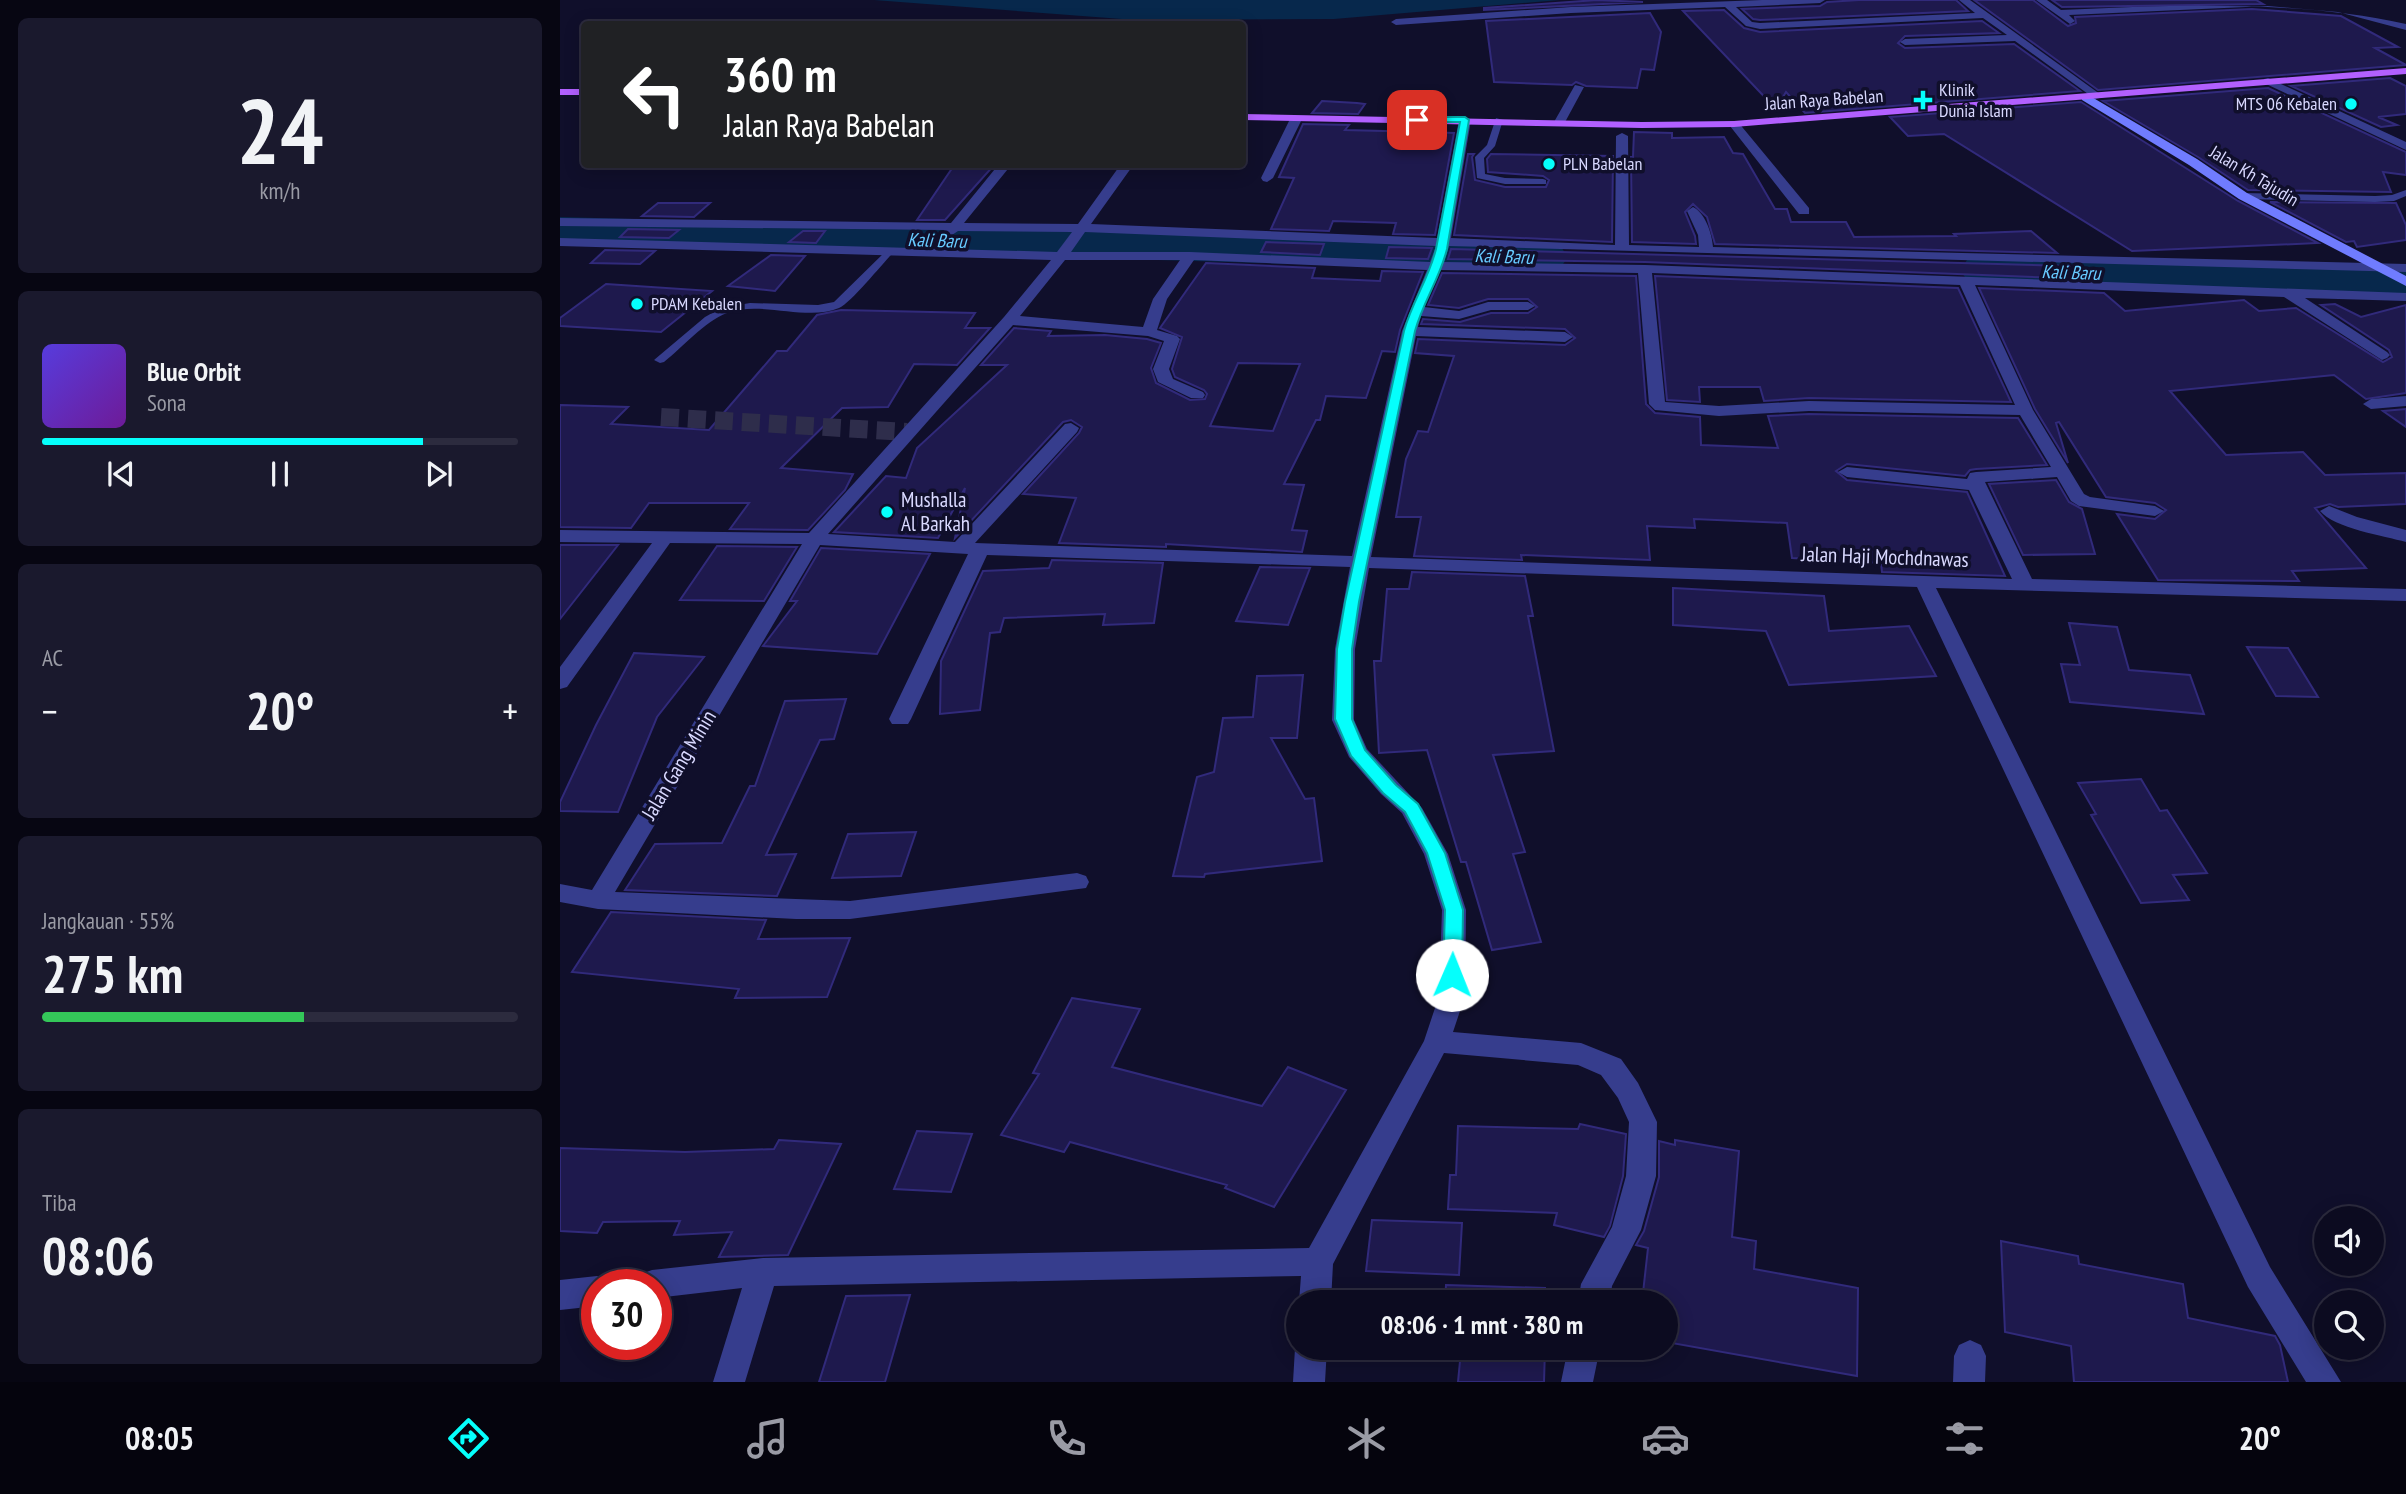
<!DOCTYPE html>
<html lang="id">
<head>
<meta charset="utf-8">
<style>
	:root { --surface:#0c0b20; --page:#1a192d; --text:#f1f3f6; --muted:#9a9ba5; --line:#2c2b3e; --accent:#05fffc }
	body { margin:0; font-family:"PT Sans Narrow",sans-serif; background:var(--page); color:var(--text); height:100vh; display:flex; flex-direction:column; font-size:26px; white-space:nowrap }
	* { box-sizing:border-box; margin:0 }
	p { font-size:23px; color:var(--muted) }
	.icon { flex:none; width:38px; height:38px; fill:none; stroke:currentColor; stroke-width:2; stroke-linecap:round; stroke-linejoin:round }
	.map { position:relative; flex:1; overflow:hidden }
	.sheet { display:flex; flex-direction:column; gap:18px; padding:18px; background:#070612; width:560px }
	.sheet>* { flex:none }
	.hud { position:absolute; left:21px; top:21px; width:665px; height:147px; border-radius:7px; box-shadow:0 4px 18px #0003,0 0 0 2px var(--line); background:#202124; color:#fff; overflow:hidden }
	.controls { position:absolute; left:1754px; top:1206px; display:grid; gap:14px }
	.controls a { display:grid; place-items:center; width:70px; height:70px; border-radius:50%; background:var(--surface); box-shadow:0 4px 18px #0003,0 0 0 2px var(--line); font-size:35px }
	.speed { position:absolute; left:21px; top:1269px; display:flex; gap:14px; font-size:35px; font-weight:700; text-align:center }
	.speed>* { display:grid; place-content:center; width:91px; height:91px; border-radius:50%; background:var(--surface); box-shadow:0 4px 18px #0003,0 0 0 2px var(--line); line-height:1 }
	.speed .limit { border:10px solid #d22; background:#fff; color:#111 }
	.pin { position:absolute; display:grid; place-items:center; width:60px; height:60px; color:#fff; margin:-30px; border-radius:14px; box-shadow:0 4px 10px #0006 }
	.me { position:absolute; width:77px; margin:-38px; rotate:1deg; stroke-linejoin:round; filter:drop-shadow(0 0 5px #0008) }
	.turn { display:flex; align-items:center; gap:24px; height:147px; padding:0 28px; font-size:32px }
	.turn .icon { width:91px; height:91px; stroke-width:2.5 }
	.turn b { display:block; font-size:49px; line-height:60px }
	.big { font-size:52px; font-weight:700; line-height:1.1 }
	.sheet .tile { flex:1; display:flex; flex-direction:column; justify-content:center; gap:10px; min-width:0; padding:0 24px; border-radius:10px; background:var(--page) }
	.sheet .dial { align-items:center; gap:0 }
	.dial b { font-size:91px; line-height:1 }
	.song { display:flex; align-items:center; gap:21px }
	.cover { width:84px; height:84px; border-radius:10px; background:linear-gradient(135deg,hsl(250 70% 55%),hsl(280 70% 35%)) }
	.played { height:7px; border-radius:4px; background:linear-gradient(90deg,var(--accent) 80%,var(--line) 80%) }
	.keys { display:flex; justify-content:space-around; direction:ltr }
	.heat { display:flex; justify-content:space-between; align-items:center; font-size:38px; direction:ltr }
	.charge { height:10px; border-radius:5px; background:linear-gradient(90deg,#34c759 55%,var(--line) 0) }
	.trip { position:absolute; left:726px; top:1290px; width:392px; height:70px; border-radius:35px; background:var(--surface); box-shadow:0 4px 18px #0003,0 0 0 2px var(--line); font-weight:700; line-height:70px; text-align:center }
	.dock { display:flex; height:112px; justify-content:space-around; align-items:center; background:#05040d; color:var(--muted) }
	.dock .icon { width:49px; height:49px }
	.dock .current { color:var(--accent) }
	.dock b { font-size:32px; color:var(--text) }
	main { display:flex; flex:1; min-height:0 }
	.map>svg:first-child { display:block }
	.water { fill:#07284c }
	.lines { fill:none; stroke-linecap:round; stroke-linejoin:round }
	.river { fill:#07284c; fill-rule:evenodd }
	.building { fill:#1e194d; stroke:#312a7b; stroke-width:2; fill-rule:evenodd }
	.street-tunnel { stroke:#2e2d4b; stroke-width:18; stroke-dasharray:18 9; stroke-linecap:butt }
	.lane { fill:#363d8d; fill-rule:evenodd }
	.street { fill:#363d8d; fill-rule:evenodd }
	.secondary { fill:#707cff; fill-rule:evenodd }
	.primary { fill:#b260ff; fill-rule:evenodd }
	.route { fill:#05fffc; stroke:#03a6a4; stroke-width:2 }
	.poi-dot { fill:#05fffc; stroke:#100f2b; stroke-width:2.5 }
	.labels { text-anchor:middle; stroke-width:7; stroke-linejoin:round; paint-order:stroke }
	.far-poi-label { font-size:18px; fill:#d9d9ff; stroke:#100f2b; text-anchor:start }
	.far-street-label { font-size:18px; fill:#d9d9ff; stroke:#100f2b }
	.far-water-label { font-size:19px; font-style:italic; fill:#67caff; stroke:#100f2b }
	.poi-label { font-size:21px; fill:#d9d9ff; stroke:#100f2b; text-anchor:start }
	.street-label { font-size:21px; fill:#d9d9ff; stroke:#100f2b }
</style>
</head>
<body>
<main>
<section class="sheet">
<div class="tile dial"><b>24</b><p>km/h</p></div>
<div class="tile">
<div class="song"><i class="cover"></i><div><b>Blue Orbit</b><p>Sona</p></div></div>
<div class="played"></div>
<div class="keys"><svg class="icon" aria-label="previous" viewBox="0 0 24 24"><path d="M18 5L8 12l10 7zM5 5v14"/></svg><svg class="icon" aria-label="pause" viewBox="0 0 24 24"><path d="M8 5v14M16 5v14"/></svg><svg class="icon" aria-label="next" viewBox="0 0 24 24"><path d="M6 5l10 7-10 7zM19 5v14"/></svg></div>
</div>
<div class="tile"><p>AC</p>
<div class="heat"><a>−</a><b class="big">20°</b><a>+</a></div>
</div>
<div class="tile"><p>Jangkauan · 55%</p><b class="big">275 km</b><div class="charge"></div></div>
<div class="tile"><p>Tiba</p><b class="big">08:06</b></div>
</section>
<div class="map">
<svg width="1846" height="1382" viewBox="0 0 1846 1382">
	<rect width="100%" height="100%" fill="#100f2b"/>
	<!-- water -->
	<path class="water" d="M314 0H1000L774 19 575 20Z"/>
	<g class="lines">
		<!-- river -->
		<path class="river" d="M0 217 985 243 1001 247 1008 257 1001 267 985 271 0 243Z
			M1423 256 1846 267V295L1423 284 1407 280 1400 270 1407 260Z"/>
	</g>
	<!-- building -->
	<path class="building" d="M1037 0 1083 2 924 10V8Z
		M1299 0H1396L1408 11 1200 20 1193 19 1182 9 1260 6 1267 2Z
		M1414 0H1473L1508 26 1516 23 1515 17 1692 9 1781 16 1838 47 1815 48 1846 65 1538 90Z
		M1492 0H1696L1703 4 1502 7Z
		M1164 10 1184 28 1200 32 1422 21 1439 33 1345 36 1338 43 1345 48 1454 44 1520 91 1245 113 1226 92 1216 109 1123 11Z
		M1090 13 1101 32 1094 70 1081 69 1077 88 1026 86 1016 82 1012 85 934 82 926 21Z
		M1830 78 1846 86V114L1818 117 1837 125 1821 127 1731 86Z
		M1708 88 1846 152V175L1823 172 1831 192 1688 190 1638 157 1543 101Z
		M762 101 797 103 805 104 798 114 752 113Z
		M1521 102 1678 201 1758 243 1572 251 1384 134 1348 136 1330 117Z
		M743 124 789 125 785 130 864 132 865 136 866 132 894 133 875 235 833 234 836 223 773 221 769 231 711 229 734 178 719 177Z
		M1074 132 1112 133V138L1164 137 1173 153 1183 154 1215 209H1227L1231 222H1286L1294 237 1396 236 1394 234 1471 231 1497 253 1155 244 1147 217 1133 204 1125 212 1135 236 1136 244 1072 242 1071 157H1073Z
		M908 154H914L912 157 915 180 945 187H986L989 180 983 176 928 172 927 159 931 154 1053 156 1052 242 894 235Z
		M395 164H435L385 220H357Z
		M1710 202 1836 203 1846 225V240L1797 247 1794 241 1786 242Z
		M98 203H150L134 217 82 216Z
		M68 229 119 230 109 238 60 237Z
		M243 231H265L256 243 229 242Z
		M706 242 764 244 760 255 701 252Z
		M829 247 872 248 868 259 826 258Z
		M891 249 1512 266 1527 279 1085 262 888 259Z
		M45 250 95 251 80 264 31 263Z
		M211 255 245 256 215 291 168 286Z
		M646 263 755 268 752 278 820 281 822 271 863 272 840 330 835 352 822 351 806 398 766 396 760 420H756L724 484 744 485 732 530 747 531 742 552 606 544V547L499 543 516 498 463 494 519 433 522 427 511 420 503 422 395 538 405 488 378 538 274 532 326 476 346 478 357 448 447 365H421L454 328 491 331 488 336 545 335 587 339 601 343 591 368 596 383 630 400 645 399 647 394 644 390 615 377 612 369 622 337 600 328ZM678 363 740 364 713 431 650 426Z
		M882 273 1076 276 1086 404 1095 413 1140 417 1141 445 1218 448 1208 416 1249 414 1458 418 1487 465 1416 469 1410 470 1405 476 1287 464 1276 471 1287 480 1407 492 1445 576 1322 572 1321 563 1232 558 1227 523 1134 519 1135 528 1087 526 1090 560 961 555 962 560 854 556 861 517H836L846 459 858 431 868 432 894 356 855 353 858 339 1005 345 1015 338 1005 329 861 324 863 319 900 322 931 313H968L977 307 968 299H928L899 308 868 305Z
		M1095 276 1398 288 1451 402 1249 398 1204 401 1200 387H1139L1140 402 1107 400Z
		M46 284 152 291 101 332 0 326V318Z
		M1419 288 1544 293 1565 311 1684 300 1699 311 1736 308 1823 362 1832 357 1829 350 1761 305 1775 304 1801 317 1846 305V393L1806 399 1774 375 1610 391 1666 455 1743 452 1765 475 1846 473V504L1778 507 1770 504 1755 508 1806 568 1732 571 1739 581 1598 580 1557 514 1595 519 1606 510 1595 503 1546 497 1499 422 1496 423 1508 463 1475 409Z
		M281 310 415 313 405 328H430L397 365 354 364 328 407 282 408 221 468 293 474 285 490 248 530 170 529 189 503H89L71 528 0 527V405L68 407 51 424 149 430 217 351H227L257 315Z
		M1846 409V427L1823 411Z
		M1496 480 1509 502 1522 509 1535 554 1463 555 1429 484Z
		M0 545H58L0 619Z
		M157 546 237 547 204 601 120 600Z
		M261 548 370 554 317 654 203 646 237 601H230Z
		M492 560 603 563 594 623 543 625 545 614 444 618 440 632 430 633 420 710 380 714 381 661 423 571 489 568Z
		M700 567 750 568 728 625 676 621Z
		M852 572 965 576 973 616H968L994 751 933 755 965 852 953 854 981 942 932 950 906 862H901L867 750 819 753 814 661H821L827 589H849Z
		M1113 588 1264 596 1269 631 1349 626 1376 676 1229 685 1206 631 1113 625Z
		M1509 623 1557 627 1569 670 1630 675 1644 714 1510 702 1501 664 1520 665Z
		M1687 647 1728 648 1758 697 1716 696Z
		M74 653 144 657 97 717 58 812 0 811V802L36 725Z
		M743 675 737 738H711L745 799 754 798 762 861 645 874 644 877 613 876 637 777 654 772 663 718 693 717 697 676Z
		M286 699 274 739 260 740 206 855 236 854 217 896 65 890 95 844 162 843 190 786H195L225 701Z
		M1581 779 1600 811 1607 810 1647 873 1613 875 1629 900 1581 903 1531 815 1536 814 1518 783Z
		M356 832 341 876 272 878 288 834Z
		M51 912 206 920 198 939 290 938 267 997 175 998 179 989 12 972Z
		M512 998 580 1009 552 1067 702 1106 728 1067 786 1090 714 1207 665 1188 667 1185 510 1142 504 1152 441 1135 479 1074 473 1073Z
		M1020 1124 1066 1134 1063 1176 1050 1226 1044 1237 994 1225 997 1213 888 1209 890 1175H896L898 1126 1018 1129Z
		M357 1131 412 1134 391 1192 334 1189Z
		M219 1140 281 1144 228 1255 159 1257 172 1232 114 1235 120 1221 43 1222 37 1233 0 1231V1148L125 1152 214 1149Z
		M1115 1140 1179 1151 1172 1237 1196 1241 1194 1269 1298 1288 1297 1376 1106 1342V1302H1082L1088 1248 1076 1245 1084 1231 1099 1177V1141L1115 1145Z
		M812 1220 902 1223 899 1275 806 1271Z
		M1441 1241 1518 1256 1519 1264 1623 1284 1628 1318 1715 1336 1720 1345 1728 1382H1514L1511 1346 1445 1332Z
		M886 1285 985 1288V1302H885Z
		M350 1295 325 1382H259L286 1296Z
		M882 1348H985L984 1382H898L900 1361 881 1360Z"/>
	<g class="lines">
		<!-- street-tunnel -->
		<path class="street-tunnel" d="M101 417 347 432"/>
		<!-- lane -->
		<path class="lane" d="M936 118 943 120 935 146 924 158 925 174 945 178 983 179 986 180V184H945L917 178 915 157 927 145Z
			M1846 190V196L1834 201 1815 202 1683 199 1678 196 1683 193 1815 196 1832 195Z
			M328 249 332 250V254C321 265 291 303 279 308 247 322 201 300 167 313 144 322 123 347 104 362L100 363 94 360 145 317 161 308 190 303 258 305 274 302Z"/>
		<!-- street -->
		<path class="street" d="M1202 0H1265L1260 3 1176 7 1192 22 1200 23 1415 13 1399 0H1410L1544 97 1535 99 1455 41 1345 45 1340 42 1345 39 1447 35 1423 18 1200 29 1186 26 1165 7 1011 13 836 25 831 22 836 19 1011 7Z
			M1476 0H1487L1501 10C1614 5 1739 0 1846 24V30L1778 12 1708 6 1509 15 1515 21 1510 24Z
			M1708 78 1846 142V150L1704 83V79Z
			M1015 85 1024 87 1004 124H996L994 122Z
			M736 116 742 119 713 178 707 182 703 181 701 178 730 119Z
			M905 117 911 120 891 238 1055 245 1056 136 1062 133 1068 136 1069 245 1139 247 1138 235 1127 211 1133 207C1145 213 1152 233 1153 247L1846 264V272L889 246 884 262 1085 265 1846 293V301L1745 298 1827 352 1830 355 1827 358 1822 360 1724 297 1415 285 1473 410 1524 494 1530 497 1595 506 1604 511 1595 516 1519 506 1511 501 1497 477 1425 482 1472 579 1846 589V601L1376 588 1710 1267 1781 1382H1746L1688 1287 1357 587 809 568 795 649 794 720 807 749 862 808 888 854 906 910 905 996 893 1032 1021 1043 1061 1059 1078 1083 1097 1122 1096 1176 1081 1230 1052 1286 1050 1302H1018L1021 1284 1052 1227 1066 1176 1069 1122 1058 1098 1041 1075 1018 1065 884 1053 773 1264 771 1302H739L741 1276 214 1286 185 1382H153L182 1288 96 1298V1284H77L81 1274 92 1270 203 1258 749 1248 864 1041 879 996 882 910 864 854 842 813 821 794 789 757 772 720 775 649 790 567 427 555 351 719 348 724H332L329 719 408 554 260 545 55 892 290 901 517 873 526 876 529 882 526 888 290 919H236L38 909 0 902V884L32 890 242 544 110 543 7 687 0 689V667L92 543 0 542V530L249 533 444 317 491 260 0 246V238L497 252 512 232 398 231 389 237 384 236V230L0 226V218L391 223 439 164H452L404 223 518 224 561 164H574L531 224 877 238 899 120ZM525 232 876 246 870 262 630 252H511ZM505 260H620L593 299 583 327 460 316ZM634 260 867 270 842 331 792 556 415 543 517 432 519 428 511 423 505 424 395 542 268 534 453 325 588 336 604 341 593 369 598 382 631 398H643L645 395 643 392 613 379 609 369 620 339 617 336 597 330 607 299ZM880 270 1078 273 1089 404 1095 410 1159 416 1249 411 1460 415 1491 467 1416 472 1410 473 1407 479 1287 467 1278 472 1287 477 1409 490 1452 579 811 557 856 336 1005 342 1013 337 1005 332 858 327 861 316 899 319 931 310H968L975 306 968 302H928L899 311 864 307ZM1092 273 1400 285 1455 405 1249 401 1159 406 1105 402Z
			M1170 122H1178L1249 208V214H1239L1170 126Z
			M1846 396V406L1811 409 1803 404 1811 399Z
			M1769 506 1797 517 1846 530V542C1824 536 1774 528 1760 511Z
			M37 1276 48 1281 50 1284H37V1306L0 1310V1280Z
			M738 1340V1348H767L765 1382H733L735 1348Z
			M1410 1340 1421 1345 1426 1356 1425 1382H1393L1394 1356 1399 1345Z
			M1008 1348H1040L1033 1382H1001Z"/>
		<!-- secondary -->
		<path class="secondary" d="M1522 96H1530L1637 159 1687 193 1846 276V286L1679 199 1629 165 1522 100Z"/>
		<!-- primary -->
		<path class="primary" d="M1846 68V74L1174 127 1082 128 682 120V114L1082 122 1174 121Z
			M0 89H24V95H0Z"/>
	</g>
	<!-- route -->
	<path class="route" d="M857 117H905L909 120 887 249C880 278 863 302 855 331L799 602 792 649V719L805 750 836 785 858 804 885 853 903 910 902 975 899 980 892 982 886 980 883 975 885 910 867 853 845 812 823 793 791 756 775 719 777 649 785 602 844 331C852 302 869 278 876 249L900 122H854Z"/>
	<!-- markers -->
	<g class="poi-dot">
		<path d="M1359.5 89.5h7v7h7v7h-7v7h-7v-7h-7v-7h7z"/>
		<circle cx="1791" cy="104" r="7"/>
		<circle cx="989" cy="164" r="7"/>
		<circle cx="77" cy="304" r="7"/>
		<circle cx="327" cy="512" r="7"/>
	</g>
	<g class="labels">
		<!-- far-poi labels -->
		<g class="far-poi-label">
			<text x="1379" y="96">Klinik<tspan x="1379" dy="21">Dunia Islam</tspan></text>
			<text x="1777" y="110" text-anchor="end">MTS 06 Kebalen</text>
			<text x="1003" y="170">PLN Babelan</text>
			<text x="91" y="310">PDAM Kebalen</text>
		</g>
		<!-- far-street labels -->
		<g class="far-street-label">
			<text transform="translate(1264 100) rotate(-4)" y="6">Jalan Raya Babelan</text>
			<text transform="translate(1694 176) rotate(31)" y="6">Jalan Kh Tajudin</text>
		</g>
		<!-- far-water labels -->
		<g class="far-water-label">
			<text transform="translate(377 240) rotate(2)" y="7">Kali Baru</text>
			<text transform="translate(944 256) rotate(2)" y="7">Kali Baru</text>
			<text transform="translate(1511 272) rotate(2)" y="7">Kali Baru</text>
		</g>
		<!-- poi labels -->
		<g class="poi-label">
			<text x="341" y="507">Mushalla<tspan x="341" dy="24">Al Barkah</tspan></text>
		</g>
		<!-- street labels -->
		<g class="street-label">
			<text transform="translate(1325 557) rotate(2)" y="7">Jalan Haji Mochdnawas</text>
			<text transform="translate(119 765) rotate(-59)" y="7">Jalan Gang Minin</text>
		</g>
	</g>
</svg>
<div class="controls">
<a><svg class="icon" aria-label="sound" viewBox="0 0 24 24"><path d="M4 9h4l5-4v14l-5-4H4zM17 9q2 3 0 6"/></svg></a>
<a><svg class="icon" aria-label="search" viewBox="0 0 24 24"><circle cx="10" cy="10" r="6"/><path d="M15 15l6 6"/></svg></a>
</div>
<div class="speed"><div class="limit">30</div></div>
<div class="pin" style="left:857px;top:120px;background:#d93025"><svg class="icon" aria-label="arrive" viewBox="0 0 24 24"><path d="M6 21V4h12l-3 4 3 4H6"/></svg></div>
<svg class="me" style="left:892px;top:975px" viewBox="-20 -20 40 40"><circle r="19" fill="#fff"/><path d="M0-13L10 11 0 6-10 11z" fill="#05fffc"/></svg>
<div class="trip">08:06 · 1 mnt · 380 m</div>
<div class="hud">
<div class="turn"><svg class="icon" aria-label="left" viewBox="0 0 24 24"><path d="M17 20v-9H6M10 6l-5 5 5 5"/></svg><div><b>360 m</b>Jalan Raya Babelan</div></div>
</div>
</div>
</main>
<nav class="dock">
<b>08:05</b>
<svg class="icon current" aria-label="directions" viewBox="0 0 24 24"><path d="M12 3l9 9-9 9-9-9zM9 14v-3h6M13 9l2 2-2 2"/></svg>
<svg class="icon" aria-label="music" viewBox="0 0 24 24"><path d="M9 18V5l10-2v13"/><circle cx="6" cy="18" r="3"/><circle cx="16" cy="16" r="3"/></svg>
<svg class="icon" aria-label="phone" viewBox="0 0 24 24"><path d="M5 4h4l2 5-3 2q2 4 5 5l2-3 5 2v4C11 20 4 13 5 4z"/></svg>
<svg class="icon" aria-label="climate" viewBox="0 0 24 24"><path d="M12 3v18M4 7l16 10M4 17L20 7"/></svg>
<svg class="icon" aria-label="car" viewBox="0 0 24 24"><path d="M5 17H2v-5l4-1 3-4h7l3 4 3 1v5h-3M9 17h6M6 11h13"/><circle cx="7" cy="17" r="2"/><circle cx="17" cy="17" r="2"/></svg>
<svg class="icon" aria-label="filters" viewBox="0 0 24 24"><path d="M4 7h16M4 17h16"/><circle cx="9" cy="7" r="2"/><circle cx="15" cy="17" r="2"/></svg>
<b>20°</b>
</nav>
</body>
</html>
